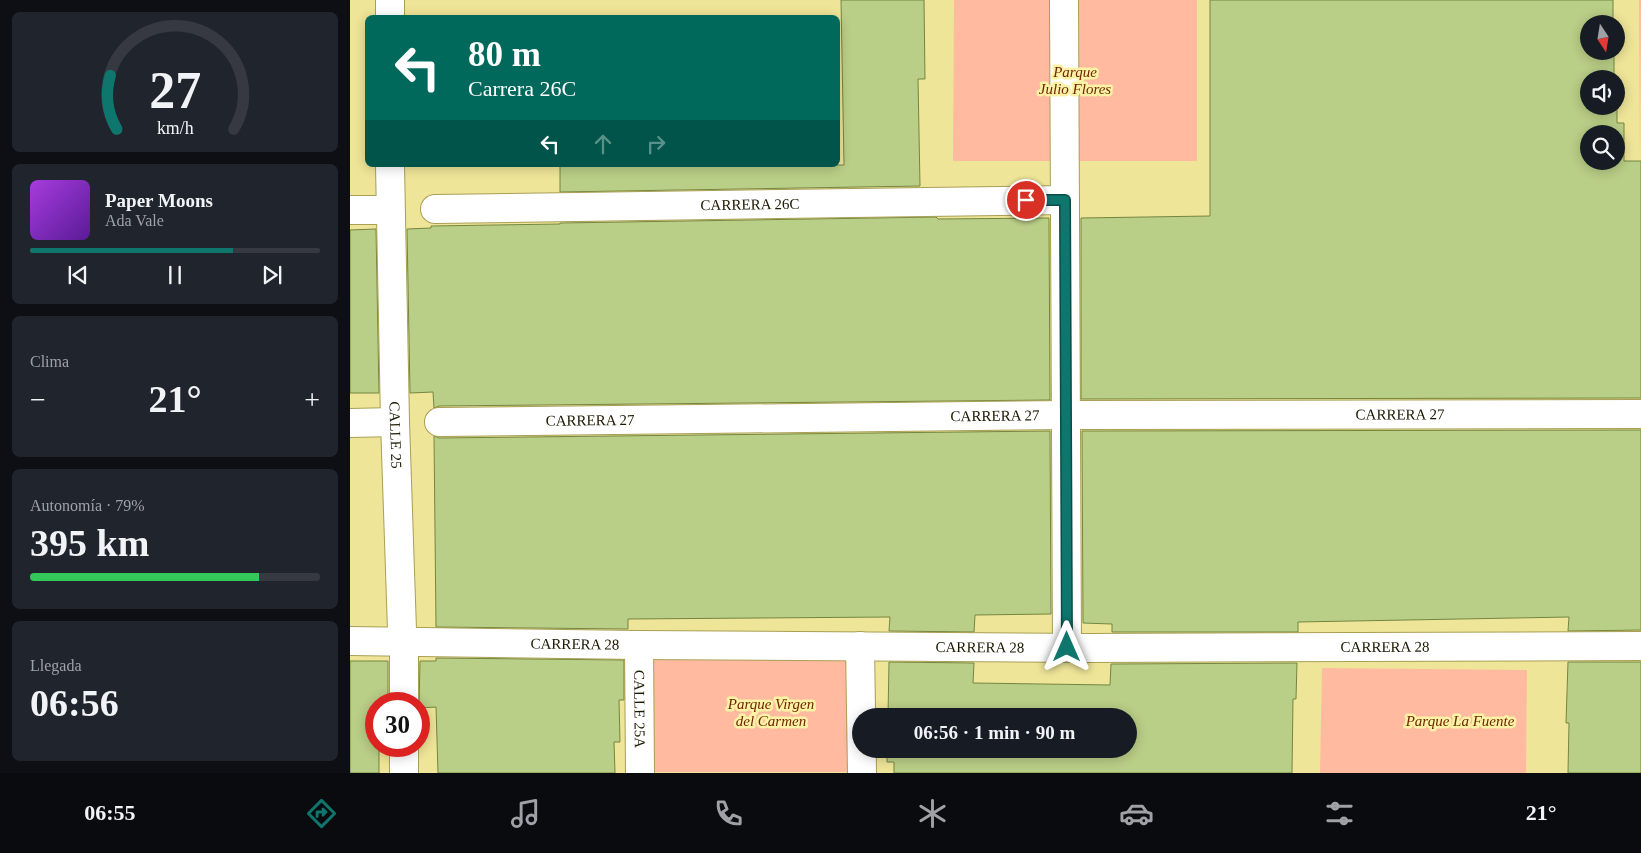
<!DOCTYPE html>
<html lang="es">
<head>
<meta charset="utf-8">
<style>
	:root { --surface:#171b24; --page:#20242c; --text:#f1f3f6; --muted:#9ea1a6; --line:#363941; --accent:#0f766e }
	body { margin:0; font-family:"Times New Roman",serif; background:var(--page); color:var(--text); height:100vh; display:flex; flex-direction:column; font-size:19px; white-space:nowrap }
	* { box-sizing:border-box; margin:0 }
	p { font-size:16px; color:var(--muted) }
	.icon { flex:none; width:28px; height:28px; fill:none; stroke:currentColor; stroke-width:2; stroke-linecap:round; stroke-linejoin:round }
	.map { position:relative; flex:1; overflow:hidden }
	.details { display:flex; flex-direction:column; gap:12px; padding:12px; background:#0d0f14; width:350px }
	.details>* { flex:none }
	.hud { position:absolute; left:15px; top:15px; width:475px; height:152px; border-radius:8px; box-shadow:0 2px 12px #0003; background:#00695c; color:#fff; overflow:hidden }
	.needle { width:32px; rotate:168deg }
	.fabs { position:absolute; left:1230px; top:15px; display:grid; gap:10px }
	.fabs a { display:grid; place-items:center; width:45px; height:45px; border-radius:50%; background:var(--surface); box-shadow:0 2px 12px #0003; font-size:25px }
	.speed { position:absolute; left:15px; top:692px; display:flex; gap:10px; font-size:25px; font-weight:700; text-align:center }
	.speed>* { display:grid; place-content:center; width:65px; height:65px; border-radius:50%; background:var(--surface); box-shadow:0 2px 12px #0003; line-height:1 }
	.speed .limit { border:8px solid #d22; background:#fff; color:#111 }
	.pin { position:absolute; display:grid; place-items:center; width:42px; height:42px; color:#fff; margin:-21px; border:2px solid #fff; border-radius:50%; box-shadow:0 1px 5px #0007 }
	.me { position:absolute; width:55px; margin:-28px; rotate:0deg; stroke-linejoin:round; filter:drop-shadow(0 0 4px #0008) }
	.turn { display:flex; align-items:center; gap:18px; height:105px; padding:0 20px; font-size:22px }
	.turn .icon { width:65px; height:65px; stroke-width:2.5 }
	.turn b { display:block; font-size:35px; line-height:42px }
	.lanes { display:flex; align-items:center; height:48px; padding:0 20px; background:#0003; justify-content:center; gap:25px; direction:ltr }
	.lanes .off { opacity:.35 }
	.big { font-size:38px; font-weight:700; line-height:1.1 }
	.details .card { flex:1; display:flex; flex-direction:column; justify-content:center; gap:8px; min-width:0; padding:0 18px; border-radius:8px; background:var(--page) }
	.details .dial { align-items:center; gap:0 }
	.dial svg { height:130px; overflow:visible; fill:none; stroke:var(--line); stroke-width:7; stroke-linecap:round; text-anchor:middle }
	.dial text { fill:var(--text); stroke:none }
	.song { display:flex; align-items:center; gap:15px }
	.cover { width:60px; height:60px; border-radius:8px; background:linear-gradient(135deg,hsl(280 70% 55%),hsl(270 70% 35%)) }
	.played { height:5px; border-radius:2px; background:linear-gradient(90deg,var(--accent) 70%,var(--line) 70%) }
	.keys { display:flex; justify-content:space-around; direction:ltr }
	.heat { display:flex; justify-content:space-between; align-items:center; font-size:28px; direction:ltr }
	.charge { height:8px; border-radius:4px; background:linear-gradient(90deg,#34c759 79%,var(--line) 0) }
	.trip { position:absolute; left:502px; top:708px; width:285px; height:50px; border-radius:25px; background:var(--surface); box-shadow:0 2px 12px #0003; font-weight:700; line-height:50px; text-align:center }
	.tabs { display:flex; height:80px; justify-content:space-around; align-items:center; background:#090b0e; color:var(--muted) }
	.tabs .icon { width:35px; height:35px }
	.tabs .on { color:var(--accent) }
	.tabs b { font-size:22px; color:var(--text) }
	main { display:flex; flex:1; min-height:0 }
	.map>svg:first-child { display:block }
	.green { fill:#ffba9f }
	.building { fill:#b9ce86; stroke:#748641; fill-rule:evenodd }
	.lines { fill:none; stroke-linecap:round; stroke-linejoin:round }
	.minor-casing { stroke:#a99f55; stroke-width:30 }
	.minor { stroke:#fff; stroke-width:28 }
	.route-casing { stroke:#0a4d48; stroke-width:12 }
	.route { stroke:#0f766e; stroke-width:9 }
	.labels { text-anchor:middle; stroke-width:5; stroke-linejoin:round; paint-order:stroke }
	.park-label { font-size:15px; font-style:italic; fill:#702500; stroke:#fcf2a5 }
	.street-label { font-size:15px; fill:#1c1800; stroke:#fcf2a5 }
</style>
</head>
<body>
<main>
<section class="details">
<div class="card dial"><svg viewBox="0 0 100 80">
<path d="M14 69A42 42 0 1 1 86 69"/>
<path d="M14 69A42 42 0 0 1 10 36" stroke="#0f766e"/>
<text x="50" y="56" font-size="32" font-weight="700">27</text>
<text x="50" y="72" font-size="11">km/h</text>
</svg></div>
<div class="card">
<div class="song"><i class="cover"></i><div><b>Paper Moons</b><p>Ada Vale</p></div></div>
<div class="played"></div>
<div class="keys"><svg class="icon" aria-label="previous" viewBox="0 0 24 24"><path d="M18 5L8 12l10 7zM5 5v14"/></svg><svg class="icon" aria-label="pause" viewBox="0 0 24 24"><path d="M8 5v14M16 5v14"/></svg><svg class="icon" aria-label="next" viewBox="0 0 24 24"><path d="M6 5l10 7-10 7zM19 5v14"/></svg></div>
</div>
<div class="card"><p>Clima</p>
<div class="heat"><a>−</a><b class="big">21°</b><a>+</a></div>
</div>
<div class="card"><p>Autonomía · 79%</p><b class="big">395 km</b><div class="charge"></div></div>
<div class="card"><p>Llegada</p><b class="big">06:56</b></div>
</section>
<div class="map">
<svg width="1291" height="773" viewBox="0 0 1291 773">
	<rect width="100%" height="100%" fill="#eee598"/>
	<!-- green -->
	<path class="green" d="M604 0H847V161H603Z
		M1289 0H1291L1290 168Z
		M303 652 501 655 504 772H303Z
		M972 668 1177 670 1176 773H970Z"/>
	<!-- building -->
	<path class="building" d="M491 0H574L575 79H568L570 186 210 192V165H494Z
		M860 0H1263V24H1239V51H1264V79H1239V106H1266L1267 82V123H1274V161H1291V398L731 399V218L860 216ZM1239 134H1266V161H1239Z
		M586 217 588 219 699 218 700 400 89 406 84 408 83 392 60 393 57 229 81 228V226L210 224V223Z
		M26 229 29 393H0V230Z
		M1291 430V630L1218 631 1219 617 948 622V632H762V624L733 623 732 431Z
		M700 431 701 614 625 615 624 632 539 631 540 617 278 619V629L86 627 84 436 89 438Z
		M86 658 274 660V700H269L270 742H264L265 773H88L86 707 69 708 70 661H86Z
		M0 661H38V704H26V746H29V773H0Z
		M539 662 624 663 623 683 760 685 761 664 947 663 946 699H943L942 773H544V762H537V749H779V716H538Z
		M1218 662H1291V773H1218L1219 723H1216Z"/>
	<g class="lines">
		<defs>
			<g id="minor">
				<path d="M40 0V18"/>
				<path d="M714 0 717 647"/>
				<path id="s1" d="M40 165 45 422 52 630 54 642V704"/>
				<path id="s2" d="M85 209 715 200"/>
				<path d="M0 210H40"/>
				<path id="s3" d="M89 422 716 415 1291 414"/>
				<path d="M0 423 45 422"/>
				<path id="s4" d="M0 641 289 645 737 648 1291 646"/>
				<path id="s5" d="M289 645 290 773"/>
				<path d="M510 646 512 773"/>
				<path d="M54 746V773"/>
			</g>
		</defs>
		<!-- minor casing -->
		<use href="#minor" class="minor-casing"/>
		<!-- minor -->
		<use href="#minor" class="minor"/>
	</g>
	<g class="lines">
		<defs>
			<path id="route" d="M676 200H715L717 647"/>
		</defs>
		<!-- route casing -->
		<use href="#route" class="route-casing"/>
		<!-- route -->
		<use href="#route" class="route"/>
	</g>
	<g class="labels">
		<!-- park labels -->
		<g class="park-label">
			<text x="725" y="77">Parque<tspan x="725" dy="17">Julio Flores</tspan></text>
			<text x="421" y="709">Parque Virgen<tspan x="421" dy="17">del Carmen</tspan></text>
			<text x="1110" y="726">Parque La Fuente</text>
		</g>
		<!-- street labels -->
		<g class="street-label">
			<text dy="5" stroke="none"><textPath href="#s2" startOffset="315">CARRERA 26C</textPath></text>
			<text dy="5" stroke="none"><textPath href="#s3" startOffset="961">CARRERA 27</textPath></text>
			<text dy="5" stroke="none"><textPath href="#s3" startOffset="556">CARRERA 27</textPath></text>
			<text dy="5" stroke="none"><textPath href="#s3" startOffset="151">CARRERA 27</textPath></text>
			<text dy="5" stroke="none"><textPath href="#s1" startOffset="270">CALLE 25</textPath></text>
			<text dy="5" stroke="none"><textPath href="#s4" startOffset="225">CARRERA 28</textPath></text>
			<text dy="5" stroke="none"><textPath href="#s4" startOffset="630">CARRERA 28</textPath></text>
			<text dy="5" stroke="none"><textPath href="#s4" startOffset="1035">CARRERA 28</textPath></text>
			<text dy="5" stroke="none"><textPath href="#s5" startOffset="64">CALLE 25A</textPath></text>
		</g>
	</g>
</svg>
<div class="fabs">
<a><svg class="needle" viewBox="-14 -14 28 28"><path d="M0-13l5 13h-10z" fill="#e53935"/><path d="M0 13l5-13h-10z" fill="#9ea1a6"/></svg></a>
<a><svg class="icon" aria-label="sound" viewBox="0 0 24 24"><path d="M4 9h4l5-4v14l-5-4H4zM17 9q2 3 0 6"/></svg></a>
<a><svg class="icon" aria-label="search" viewBox="0 0 24 24"><circle cx="10" cy="10" r="6"/><path d="M15 15l6 6"/></svg></a>
</div>
<div class="speed"><div class="limit">30</div></div>
<div class="pin" style="left:676px;top:200px;background:#d93025"><svg class="icon" aria-label="arrive" viewBox="0 0 24 24"><path d="M6 21V4h12l-3 4 3 4H6"/></svg></div>
<svg class="me" style="left:717px;top:647px" viewBox="-20 -20 40 40"><path d="M0-17L14 15 0 8-14 15z" fill="#0f766e" stroke="#fff" stroke-width="4"/></svg>
<div class="trip">06:56 · 1 min · 90 m</div>
<div class="hud">
<div class="turn"><svg class="icon" aria-label="left" viewBox="0 0 24 24"><path d="M17 20v-9H6M10 6l-5 5 5 5"/></svg><div><b>80 m</b>Carrera 26C</div></div>
<div class="lanes"><svg class="icon" aria-label="left" viewBox="0 0 24 24"><path d="M17 20v-9H6M10 6l-5 5 5 5"/></svg><svg class="icon off" aria-label="ahead" viewBox="0 0 24 24"><path d="M12 20V5M6 11l6-6 6 6"/></svg><svg class="icon off" aria-label="right" viewBox="0 0 24 24"><path d="M7 20v-9h11M14 6l5 5-5 5"/></svg></div>
</div>
</div>
</main>
<nav class="tabs">
<b>06:55</b>
<svg class="icon on" aria-label="directions" viewBox="0 0 24 24"><path d="M12 3l9 9-9 9-9-9zM9 14v-3h6M13 9l2 2-2 2"/></svg>
<svg class="icon" aria-label="music" viewBox="0 0 24 24"><path d="M9 18V5l10-2v13"/><circle cx="6" cy="18" r="3"/><circle cx="16" cy="16" r="3"/></svg>
<svg class="icon" aria-label="phone" viewBox="0 0 24 24"><path d="M5 4h4l2 5-3 2q2 4 5 5l2-3 5 2v4C11 20 4 13 5 4z"/></svg>
<svg class="icon" aria-label="climate" viewBox="0 0 24 24"><path d="M12 3v18M4 7l16 10M4 17L20 7"/></svg>
<svg class="icon" aria-label="car" viewBox="0 0 24 24"><path d="M5 17H2v-5l4-1 3-4h7l3 4 3 1v5h-3M9 17h6M6 11h13"/><circle cx="7" cy="17" r="2"/><circle cx="17" cy="17" r="2"/></svg>
<svg class="icon" aria-label="filters" viewBox="0 0 24 24"><path d="M4 7h16M4 17h16"/><circle cx="9" cy="7" r="2"/><circle cx="15" cy="17" r="2"/></svg>
<b>21°</b>
</nav>
</body>
</html>
